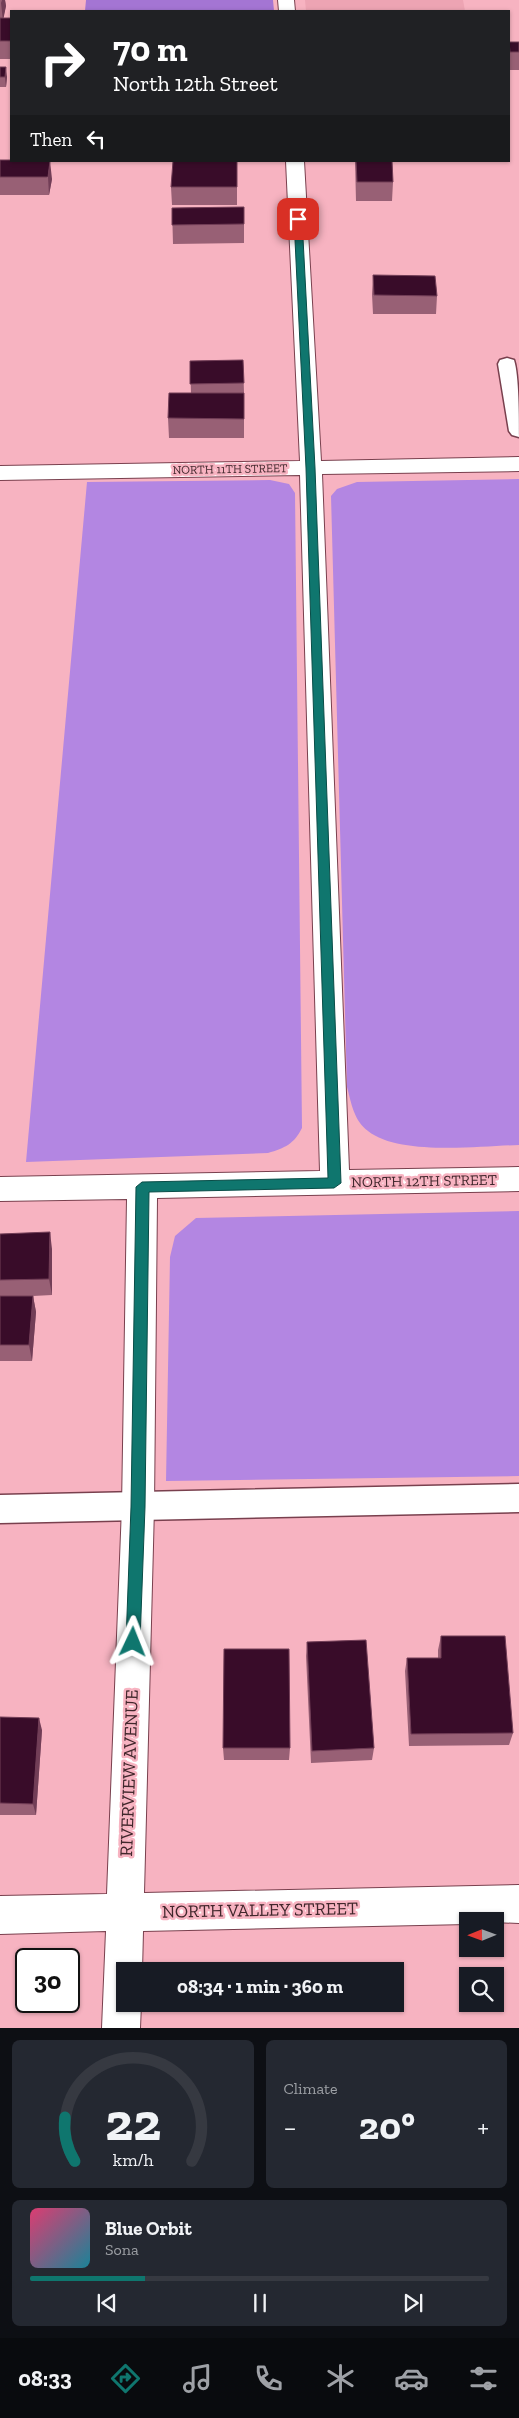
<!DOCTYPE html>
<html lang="en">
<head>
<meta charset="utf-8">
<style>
	:root { --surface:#171b24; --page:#242831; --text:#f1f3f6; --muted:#9ea1a6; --line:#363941; --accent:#0f766e }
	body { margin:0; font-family:"Zilla Slab",serif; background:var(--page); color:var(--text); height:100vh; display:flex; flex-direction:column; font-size:19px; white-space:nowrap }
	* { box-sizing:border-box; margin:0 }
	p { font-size:16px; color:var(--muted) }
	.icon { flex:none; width:28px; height:28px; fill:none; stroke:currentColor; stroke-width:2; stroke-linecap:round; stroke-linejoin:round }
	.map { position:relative; height:2028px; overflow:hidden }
	.panel { display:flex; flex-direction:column; gap:12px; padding:12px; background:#0d0f14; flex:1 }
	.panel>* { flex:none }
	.hud { position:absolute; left:10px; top:10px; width:500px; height:152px; border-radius:0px; box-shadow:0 1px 4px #0004; background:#202124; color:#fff; overflow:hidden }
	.needle { width:32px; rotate:269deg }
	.buttons { position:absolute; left:459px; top:1912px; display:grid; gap:10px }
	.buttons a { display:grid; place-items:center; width:45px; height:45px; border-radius:0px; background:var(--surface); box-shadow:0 1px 4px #0004; font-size:25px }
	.speed { position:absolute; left:15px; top:1948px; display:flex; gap:10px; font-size:25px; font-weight:700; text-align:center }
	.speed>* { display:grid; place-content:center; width:65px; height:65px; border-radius:50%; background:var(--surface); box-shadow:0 1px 4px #0004; line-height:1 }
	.speed .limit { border:2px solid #111; border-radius:8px; background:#fff; color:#111 }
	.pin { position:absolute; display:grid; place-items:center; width:42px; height:42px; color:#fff; margin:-21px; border-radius:10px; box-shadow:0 2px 8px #0006 }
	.me { position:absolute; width:55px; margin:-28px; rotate:2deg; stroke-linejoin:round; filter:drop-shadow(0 0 4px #0008) }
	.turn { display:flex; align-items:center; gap:18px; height:105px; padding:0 20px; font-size:22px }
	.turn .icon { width:65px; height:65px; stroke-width:2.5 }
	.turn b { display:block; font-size:35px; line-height:42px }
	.then { display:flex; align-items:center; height:48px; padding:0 20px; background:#0003; gap:10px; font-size:19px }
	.big { font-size:38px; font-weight:700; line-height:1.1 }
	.panel .card { flex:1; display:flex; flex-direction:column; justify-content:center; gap:8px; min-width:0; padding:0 18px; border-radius:8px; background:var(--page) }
	.panel .dial { align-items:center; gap:0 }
	.dial svg { height:130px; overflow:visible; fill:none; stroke:var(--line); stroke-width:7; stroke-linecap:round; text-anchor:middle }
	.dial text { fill:var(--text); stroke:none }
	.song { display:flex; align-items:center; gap:15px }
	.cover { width:60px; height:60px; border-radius:8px; background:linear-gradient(135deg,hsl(340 70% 55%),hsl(190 70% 35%)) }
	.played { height:5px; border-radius:2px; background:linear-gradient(90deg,var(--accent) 25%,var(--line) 25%) }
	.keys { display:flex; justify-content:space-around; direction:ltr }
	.heat { display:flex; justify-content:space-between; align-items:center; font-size:28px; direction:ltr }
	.panel .tiles { flex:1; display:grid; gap:12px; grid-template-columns:1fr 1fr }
	.card:last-child { grid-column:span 2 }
	.trip { position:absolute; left:116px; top:1962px; width:288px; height:50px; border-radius:0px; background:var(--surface); box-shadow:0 1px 4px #0004; font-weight:700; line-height:50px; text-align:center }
	.dock { display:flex; height:80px; justify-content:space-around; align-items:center; background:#090b0e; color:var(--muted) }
	.dock .icon { width:35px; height:35px }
	.dock .current { color:var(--accent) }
	.dock b { font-size:22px; color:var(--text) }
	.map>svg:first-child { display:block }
	.built { fill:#eda4b3 }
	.green { fill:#b386e2 }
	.forest { fill:#a475d3 }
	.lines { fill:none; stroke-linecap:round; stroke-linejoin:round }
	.service-casing { stroke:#79404e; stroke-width:3 }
	.minor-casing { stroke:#79404e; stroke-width:2 }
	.service { fill:#fff; fill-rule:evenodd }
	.minor { fill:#fff; fill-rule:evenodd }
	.wall { fill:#986075 }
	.shaded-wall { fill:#723e57 }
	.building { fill:#390c29; stroke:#723e57 }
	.route { fill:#0f766e; stroke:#0a4d48 }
	.labels { text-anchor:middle; stroke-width:5; stroke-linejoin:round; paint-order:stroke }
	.far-street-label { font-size:12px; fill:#41272c; stroke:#f7b3c1 }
	.street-label { font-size:15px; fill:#41272c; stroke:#f7b3c1 }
	.near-street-label { font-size:18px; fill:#41272c; stroke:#f7b3c1 }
</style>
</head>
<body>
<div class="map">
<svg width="519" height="2028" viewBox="0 0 519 2028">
	<rect width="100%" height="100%" fill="#f7b3c1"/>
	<!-- built -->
	<path class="built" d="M305 0H463L465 11H306Z"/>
	<!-- green -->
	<path class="green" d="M519 479V1145C480 1146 399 1156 368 1131 354 1121 351 1102 347 1087L331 496 337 489 357 482Z
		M270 480 289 484 295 493 302 1128C294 1144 285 1148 268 1153L26 1162 87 482Z
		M519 1211V1476L166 1481 170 1257 175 1236 196 1218Z"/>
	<!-- forest -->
	<path class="forest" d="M86 0H273L274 11H85Z"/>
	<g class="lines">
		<defs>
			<path id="service" d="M507 358 514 360C519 375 519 418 519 437L512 435 509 431 498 364 500 360Z
				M519 1484V1512L0 1523V1495Z"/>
			<path id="minor" d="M278 0H294L295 11H279Z
				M286 161H304L321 461 519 457V471L322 474 349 1170 519 1167V1191L157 1198 154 1507 144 1893 519 1885V1923L468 1921V1924L143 1931 142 1971H125V2004H141L140 2028H102L106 1931 0 1934V1896L107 1894 122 1507 127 1199 0 1201V1177L320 1171 300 475 0 480V466L300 461Z"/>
		</defs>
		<!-- service casing -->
		<use href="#service" class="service-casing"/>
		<!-- minor casing -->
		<use href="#minor" class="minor-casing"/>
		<!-- service -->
		<use href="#service" class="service"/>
		<!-- minor -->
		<use href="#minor" class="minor"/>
	</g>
	<!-- wall -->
	<path class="wall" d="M0 0H5L6 6 3 18H11V59H0Z
		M509 42H519V70H509Z
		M0 67 7 77 6 87H0Z
		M0 160 52 179 49 195H0Z
		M237 161V205H172L171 187Z
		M355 161H392L393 182 392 201H356Z
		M244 207V243L173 244 172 208Z
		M373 275 437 296 436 314H373L372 294Z
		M243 360 244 393V438H169L168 418 191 393 190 361Z
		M0 1234 52 1249V1295L33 1296 36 1312 32 1361H0Z
		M441 1636 513 1733 509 1745 409 1746 405 1671 407 1658H438V1650Z
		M307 1642 374 1748 372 1760 311 1763 306 1656Z
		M0 1717 42 1730 36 1815H0Z
		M223 1748H290L289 1760H224Z"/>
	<!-- shaded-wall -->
	<path class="shaded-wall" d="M2 0H5L6 6 3 21 1 3Z
		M6 67 7 77 6 87 5 77Z
		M50 161 52 179 49 195 48 177Z
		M50 1232 52 1249V1295L49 1279Z
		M33 1296 36 1312 32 1361 29 1345Z
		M39 1718 42 1730 36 1815 33 1804Z"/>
	<!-- building -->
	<path class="building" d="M0 18H11V41H0Z
		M509 42H519V52H510Z
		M0 67H6L5 77H0Z
		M0 160H11V161H50L48 177H0Z
		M173 161H237V187H171Z
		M356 161H392L393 182H357Z
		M244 207V224L172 225V208Z
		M373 275 435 276 437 296 374 295Z
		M243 360 244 383 190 384V361Z
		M169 393H244V419L168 418Z
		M50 1232 49 1279 0 1280V1234Z
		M0 1296H33L29 1345H0Z
		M441 1636H505L513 1733 411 1734 407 1658H441Z
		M366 1640 374 1748 312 1751 307 1642Z
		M224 1649H289L290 1748H223Z
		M0 1717 39 1718 33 1804 0 1803Z"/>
	<!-- route -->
	<path class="route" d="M298 216 302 219 315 468 341 1183 334 1188 149 1192 145 1507 140 1642 138 1647 133 1649 128 1647 126 1642 131 1507 136 1187 142 1182 328 1178 306 468 294 219Z"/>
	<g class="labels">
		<!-- far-street labels -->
		<g class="far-street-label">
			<text transform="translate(230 469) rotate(-1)" y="4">NORTH 11TH STREET</text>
		</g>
		<!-- street labels -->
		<g class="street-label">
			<text transform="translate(424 1181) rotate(-1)" y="5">NORTH 12TH STREET</text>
		</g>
		<!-- near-street labels -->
		<g class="near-street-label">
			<text transform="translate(129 1773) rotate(-88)" y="6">RIVERVIEW AVENUE</text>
			<text transform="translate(260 1910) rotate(-1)" y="6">NORTH VALLEY STREET</text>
		</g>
	</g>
</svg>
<div class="buttons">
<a><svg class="needle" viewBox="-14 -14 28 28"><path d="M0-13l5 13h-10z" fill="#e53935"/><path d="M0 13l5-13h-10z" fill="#9ea1a6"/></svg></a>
<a><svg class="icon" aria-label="search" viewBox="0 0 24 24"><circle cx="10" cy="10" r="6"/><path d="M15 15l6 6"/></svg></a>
</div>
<div class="speed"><div class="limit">30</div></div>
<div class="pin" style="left:298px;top:219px;background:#d93025"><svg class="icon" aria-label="arrive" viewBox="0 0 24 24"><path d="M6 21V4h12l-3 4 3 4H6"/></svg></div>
<svg class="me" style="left:133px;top:1642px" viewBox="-20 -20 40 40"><path d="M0-17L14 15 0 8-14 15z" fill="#0f766e" stroke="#fff" stroke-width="4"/></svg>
<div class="trip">08:34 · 1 min · 360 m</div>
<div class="hud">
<div class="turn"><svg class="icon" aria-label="right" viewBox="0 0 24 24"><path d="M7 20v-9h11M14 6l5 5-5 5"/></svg><div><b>70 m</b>North 12th Street</div></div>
<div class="then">Then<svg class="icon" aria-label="left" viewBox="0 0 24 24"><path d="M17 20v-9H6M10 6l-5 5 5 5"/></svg></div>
</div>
</div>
<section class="panel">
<div class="tiles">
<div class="card dial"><svg viewBox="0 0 100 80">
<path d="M14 69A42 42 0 1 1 86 69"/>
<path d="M14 69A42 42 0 0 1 8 42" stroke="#0f766e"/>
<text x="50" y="56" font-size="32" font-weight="700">22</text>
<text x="50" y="72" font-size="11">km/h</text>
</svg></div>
<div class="card"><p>Climate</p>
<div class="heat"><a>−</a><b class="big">20°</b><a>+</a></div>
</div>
<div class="card">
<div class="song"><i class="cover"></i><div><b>Blue Orbit</b><p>Sona</p></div></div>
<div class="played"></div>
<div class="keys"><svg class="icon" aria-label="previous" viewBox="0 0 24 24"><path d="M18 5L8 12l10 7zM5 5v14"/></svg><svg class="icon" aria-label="pause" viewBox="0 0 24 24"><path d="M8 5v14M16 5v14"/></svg><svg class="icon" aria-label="next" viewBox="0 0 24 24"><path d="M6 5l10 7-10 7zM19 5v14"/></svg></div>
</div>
</div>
</section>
<nav class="dock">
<b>08:33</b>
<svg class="icon current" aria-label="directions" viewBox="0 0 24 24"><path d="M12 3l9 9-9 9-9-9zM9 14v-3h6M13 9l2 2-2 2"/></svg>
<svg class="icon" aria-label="music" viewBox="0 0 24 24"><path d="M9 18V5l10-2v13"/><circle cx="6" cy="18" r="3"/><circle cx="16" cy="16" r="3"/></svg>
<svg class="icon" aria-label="phone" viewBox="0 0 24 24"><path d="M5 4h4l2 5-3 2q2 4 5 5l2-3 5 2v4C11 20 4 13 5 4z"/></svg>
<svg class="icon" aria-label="climate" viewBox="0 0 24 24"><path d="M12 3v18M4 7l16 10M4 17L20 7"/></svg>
<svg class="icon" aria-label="car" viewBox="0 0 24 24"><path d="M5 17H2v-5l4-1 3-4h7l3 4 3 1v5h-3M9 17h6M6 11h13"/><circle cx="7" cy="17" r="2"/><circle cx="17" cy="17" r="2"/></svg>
<svg class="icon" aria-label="filters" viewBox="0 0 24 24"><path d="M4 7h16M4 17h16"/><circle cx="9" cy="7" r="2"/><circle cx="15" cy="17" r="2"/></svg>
</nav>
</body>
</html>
